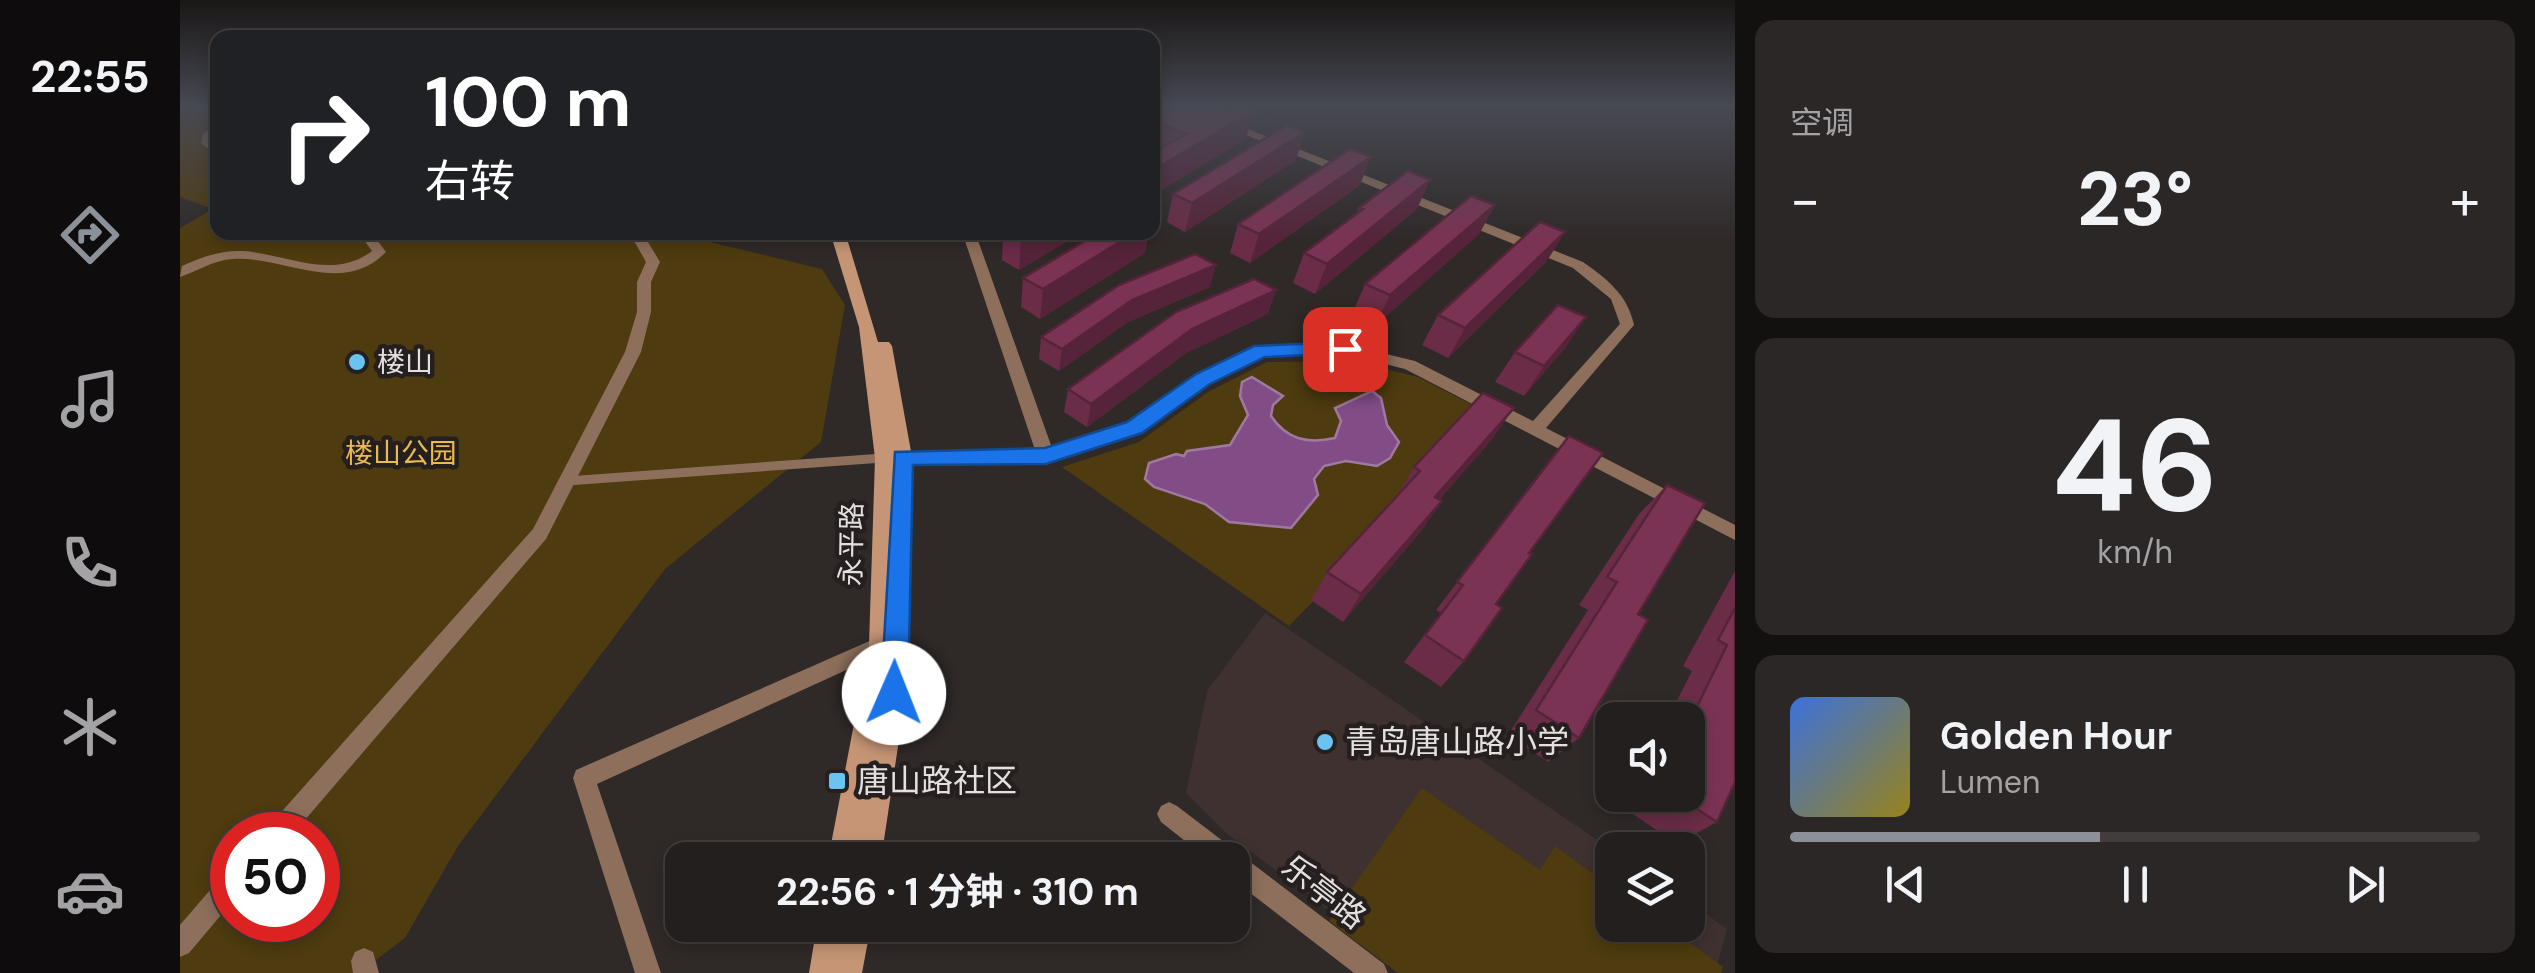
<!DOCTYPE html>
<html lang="zh">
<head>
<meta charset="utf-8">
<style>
	:root { --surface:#231f1e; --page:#2b2727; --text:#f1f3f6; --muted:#a3a2a4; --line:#403d3c; --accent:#8c9099 }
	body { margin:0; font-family:"DM Sans","Noto Sans SC",sans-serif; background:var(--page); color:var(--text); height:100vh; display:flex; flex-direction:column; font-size:38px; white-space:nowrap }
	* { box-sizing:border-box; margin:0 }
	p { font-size:32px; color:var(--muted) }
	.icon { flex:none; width:55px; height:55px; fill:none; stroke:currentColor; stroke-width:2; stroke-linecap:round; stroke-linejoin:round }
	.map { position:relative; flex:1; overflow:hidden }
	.side { display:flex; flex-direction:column; gap:20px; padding:20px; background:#131110; width:800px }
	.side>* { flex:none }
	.guide { position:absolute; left:30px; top:30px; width:950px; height:210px; border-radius:20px; box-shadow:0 5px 15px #0003,0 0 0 2px var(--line); background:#202124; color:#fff; overflow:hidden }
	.buttons { position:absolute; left:1415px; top:702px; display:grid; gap:20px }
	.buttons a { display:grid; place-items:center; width:110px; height:110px; border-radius:20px; background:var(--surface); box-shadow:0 5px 15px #0003,0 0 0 2px var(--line); font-size:50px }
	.speed { position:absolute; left:30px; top:812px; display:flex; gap:20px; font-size:50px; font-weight:700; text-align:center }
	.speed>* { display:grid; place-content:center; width:130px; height:130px; border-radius:50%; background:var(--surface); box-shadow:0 5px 15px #0003,0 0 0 2px var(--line); line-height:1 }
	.speed .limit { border:15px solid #d22; background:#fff; color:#111 }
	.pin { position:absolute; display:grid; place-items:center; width:85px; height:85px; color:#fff; margin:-42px; border-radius:20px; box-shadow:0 5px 15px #0006 }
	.me { position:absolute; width:110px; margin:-55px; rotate:1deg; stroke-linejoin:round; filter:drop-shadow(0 0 8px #0008) }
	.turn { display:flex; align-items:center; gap:35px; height:210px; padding:0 50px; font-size:45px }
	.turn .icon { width:130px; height:130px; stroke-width:2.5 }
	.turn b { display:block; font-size:70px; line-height:85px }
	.big { font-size:75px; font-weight:700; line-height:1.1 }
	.side .card { flex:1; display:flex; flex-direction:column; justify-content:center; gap:15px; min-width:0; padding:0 35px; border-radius:20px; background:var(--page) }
	.side .dial { align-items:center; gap:0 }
	.dial b { font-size:130px; line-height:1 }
	.song { display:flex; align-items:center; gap:30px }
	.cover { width:120px; height:120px; border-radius:15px; background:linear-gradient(135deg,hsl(220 70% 55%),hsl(50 70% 35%)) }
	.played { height:10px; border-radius:5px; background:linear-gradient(90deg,var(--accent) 45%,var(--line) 45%) }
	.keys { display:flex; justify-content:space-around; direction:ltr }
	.heat { display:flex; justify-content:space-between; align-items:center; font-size:55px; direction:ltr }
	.trip { position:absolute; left:485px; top:842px; width:585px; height:100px; border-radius:20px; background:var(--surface); box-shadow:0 5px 15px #0003,0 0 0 2px var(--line); font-weight:700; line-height:100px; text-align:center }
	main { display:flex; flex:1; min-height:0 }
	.tabs { display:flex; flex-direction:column; width:180px; justify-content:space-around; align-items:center; background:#0e0c0c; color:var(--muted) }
	.tabs .icon { width:70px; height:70px }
	.tabs .on { color:var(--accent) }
	.tabs b { font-size:45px; color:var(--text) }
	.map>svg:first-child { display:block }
	.built { fill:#3e3130 }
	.green { fill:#4e3b0f; fill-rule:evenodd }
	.water { fill:#824d87; stroke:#9f79a2; stroke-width:2.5 }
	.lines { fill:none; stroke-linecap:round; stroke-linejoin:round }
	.service { stroke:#8d6f5b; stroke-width:9 }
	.minor { fill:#8d6f5b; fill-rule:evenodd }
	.secondary { fill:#c59575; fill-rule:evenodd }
	.wall { fill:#6a2c47 }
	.shaded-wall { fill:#56243a }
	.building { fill:#7b3353; stroke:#56243a; stroke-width:2.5 }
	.route { fill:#1a73e8; stroke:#114b97; stroke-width:2.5 }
	.poi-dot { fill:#6ac3f1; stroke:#251f1f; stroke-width:4 }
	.labels { text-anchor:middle; stroke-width:9; stroke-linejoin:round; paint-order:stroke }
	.poi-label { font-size:28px; fill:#e4e0e0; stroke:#251f1f; text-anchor:start }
	.park-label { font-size:28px; fill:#ebbb4b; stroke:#251f1f }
	.street-label { font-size:28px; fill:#e4e0e0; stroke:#251f1f }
	.near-poi-label { font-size:32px; fill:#e4e0e0; stroke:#251f1f; text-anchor:start }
	.near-street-label { font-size:32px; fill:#e4e0e0; stroke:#251f1f }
</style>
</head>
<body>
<main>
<nav class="tabs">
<b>22:55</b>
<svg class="icon on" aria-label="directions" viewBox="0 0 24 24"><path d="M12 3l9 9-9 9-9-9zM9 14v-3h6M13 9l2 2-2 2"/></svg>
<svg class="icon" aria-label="music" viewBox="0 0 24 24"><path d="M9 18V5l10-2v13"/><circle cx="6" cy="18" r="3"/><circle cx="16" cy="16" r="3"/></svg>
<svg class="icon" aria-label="phone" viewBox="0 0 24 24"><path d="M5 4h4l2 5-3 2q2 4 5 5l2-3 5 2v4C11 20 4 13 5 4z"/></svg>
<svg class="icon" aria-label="climate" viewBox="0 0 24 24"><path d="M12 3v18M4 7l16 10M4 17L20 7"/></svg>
<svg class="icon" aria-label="car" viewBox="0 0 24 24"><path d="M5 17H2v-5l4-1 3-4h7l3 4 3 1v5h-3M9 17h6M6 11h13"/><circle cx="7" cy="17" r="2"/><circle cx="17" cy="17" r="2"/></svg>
</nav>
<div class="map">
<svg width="1555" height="973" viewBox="0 0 1555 973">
	<rect width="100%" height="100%" fill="#2f2928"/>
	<!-- built -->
	<path class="built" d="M1085 613 1432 850V925H1508V901L1547 929 1535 973H1231L1046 833 1006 793 1027 691Z"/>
	<!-- green -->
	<path class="green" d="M0 105H37L38 232 513 233 517 239 642 269 665 305 641 442 485 569 278 846 225 938 179 973H0V228L33 209 0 197ZM52 835H138V920H52Z
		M1172 361 1238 377 1314 416 1109 626 882 467 959 442 1028 392 1087 362Z
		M1242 788 1360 870 1375 846 1432 888V925H1485L1543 967 1541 973H1218L1149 921Z"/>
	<!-- water -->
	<path class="water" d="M1072 377 1103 396 1093 405 1091 416C1107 440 1128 444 1155 438L1161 421 1155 408 1192 391 1201 398 1207 425 1219 442 1210 458 1197 466 1166 461 1144 466 1134 479 1138 495 1111 528 1049 522 1025 504 974 487 965 479 969 463 996 454 1004 456 1007 451 1050 445 1068 415 1060 396 1062 382Z"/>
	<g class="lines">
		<!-- service -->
		<path class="service" d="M387 481 703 458"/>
		<!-- minor -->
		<path class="minor" d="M1048 121 1403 262C1427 279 1448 295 1454 325L1366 428 1555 525V540L1225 369 1165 354 1084 355 1029 383 961 432 866 462H704L702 458 704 454 710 452 855 450 782 232H795L872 448 949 424 1017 375 1081 345 1165 344 1235 361 1353 421 1440 324 1431 299 1393 268 1044 126 1043 124Z
			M38 123V132L33 137V142L38 146V156L21 143 23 134Z
			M178 232H191L206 252C162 297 105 256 53 259 33 260 18 271 0 277L2 266C21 257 42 250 63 251 106 254 153 281 192 251Z
			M449 232H462L480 262 471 282V312L461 352 366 539 112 835H84L88 827 353 529 445 352 457 312V282L466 262Z
			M701 636 708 639 711 645 708 651 417 784 481 973H455L393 778 396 770Z
			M989 802 997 806 1204 964 1208 973H1174L1052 879V860H1029L981 822 977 814 981 806Z
			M52 872V902L9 953 0 957V925L43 875Z
			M184 948 193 952 199 973H173L171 961 175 952Z"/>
		<!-- secondary -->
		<path class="secondary" d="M650 232H665L698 342H709L712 346 732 457 726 693 701 860H648L689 645 695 458 679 327Z
			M637 925H691L682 973H629Z"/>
	</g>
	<!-- wall -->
	<path class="wall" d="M972 106 1066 139 975 152 972 150Z
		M1116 160 1005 232 987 222 993 194Z
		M1180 185 1070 263 1050 253 1058 224Z
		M1315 205 1299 234 1196 325 1172 314 1185 284Z
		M1179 208 1237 209 1135 294 1113 283 1124 253 1177 213Z
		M823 232H903L839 270 822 260Z
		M920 232H969L965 253 860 319 841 307 843 278Z
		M1367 261 1268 358 1242 345 1258 315Z
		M1030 287 948 322 879 371 859 359 861 337Z
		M1088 314 1006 353 907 427 884 412 888 389Z
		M1386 347 1344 396 1315 382 1335 352Z
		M1389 436 1349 553 1316 604 1284 661 1261 687 1224 662 1261 613 1256 610Z
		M1313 438 1259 500 1242 530 1163 622 1131 600 1147 572 1216 497 1234 467Z
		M1487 485 1458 614 1399 738 1368 762 1328 735 1408 610 1399 605 1459 514Z
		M1555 571V782L1537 822 1497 844 1450 812 1458 795H1508V720H1487L1512 671 1503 666Z"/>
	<!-- shaded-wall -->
	<path class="shaded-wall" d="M1073 111 1066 139 972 196V171Z
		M1125 132 1116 160 1005 232 1012 203Z
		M1191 157 1180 185 1070 263 1079 234Z
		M1250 180 1237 209 1135 294 1147 264Z
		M1315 205 1299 234 1196 325 1210 295Z
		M855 232H903L839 270 841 240Z
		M956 232H969L965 253 860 319 863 289Z
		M1385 232 1367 261 1268 358 1285 328Z
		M1036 265 1030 287 948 322 879 371 882 349 952 300Z
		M1096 290 1088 314 1006 353 907 427 911 404 1012 329Z
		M1406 317 1386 347 1344 396 1364 366Z
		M1334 408 1313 438 1236 527 1255 497Z
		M1262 501 1242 530 1163 622 1181 594Z"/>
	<!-- building -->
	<path class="building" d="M1033 105 1046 110 1056 105 1073 111 972 171V153L1006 134 972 121V106Z
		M1107 125 1125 132 1012 203 993 194Z
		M1170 149 1191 157 1079 234 1058 224Z
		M1228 171 1250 180 1147 264 1124 253 1183 209 1179 208Z
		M1291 196 1315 205 1210 295 1185 284Z
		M1360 222 1385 232 1285 328 1258 315Z
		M827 232H855L841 240Z
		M920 232H956L863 289 843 278Z
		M1015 254 1036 265 952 300 882 349 861 337 939 285Z
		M1074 279 1096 290 1012 329 911 404 888 389 996 312Z
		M1378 305 1406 317 1364 366 1335 352Z
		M1303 393 1334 408 1255 497 1262 501 1181 594 1147 572 1240 471 1234 467Z
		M1389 436 1423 453 1349 553 1352 554 1316 604 1322 608 1284 661 1245 635 1283 585 1277 582Z
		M1487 485 1525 503 1458 614 1468 620 1399 738 1356 710 1437 582 1427 577Z
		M1555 608V782L1537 822 1495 795H1508V746L1517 725 1510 721 1547 645 1538 640Z"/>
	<!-- sky -->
	<linearGradient id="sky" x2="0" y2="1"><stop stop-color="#1a1716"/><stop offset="0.44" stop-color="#474953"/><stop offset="1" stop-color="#474953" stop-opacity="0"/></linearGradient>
	<rect width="1555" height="241" fill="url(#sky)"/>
	<!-- route -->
	<path class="route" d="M1165 342 1175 349 1172 353 1085 357 1030 384 962 433 866 464 733 465 728 693 724 702 714 706 705 702 701 693 715 452 865 448 947 422 1016 374 1074 346Z"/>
	<!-- markers -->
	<g class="poi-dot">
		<circle cx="177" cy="362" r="10"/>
		<circle cx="1145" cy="742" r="10"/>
		<rect x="647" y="771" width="20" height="20" rx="5"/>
	</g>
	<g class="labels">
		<!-- poi labels -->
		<g class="poi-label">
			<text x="197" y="372">楼山</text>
		</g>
		<!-- park labels -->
		<g class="park-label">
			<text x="221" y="463">楼山公园</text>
		</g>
		<!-- street labels -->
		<g class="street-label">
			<text transform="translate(671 544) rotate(-89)" y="10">永平路</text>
		</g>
		<!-- near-poi labels -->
		<g class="near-poi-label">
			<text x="1165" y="753">青岛唐山路小学</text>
			<text x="677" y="792">唐山路社区</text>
		</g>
		<!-- near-street labels -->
		<g class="near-street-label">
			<text transform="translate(1144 892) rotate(38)" y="11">乐亭路</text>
		</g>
	</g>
</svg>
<div class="buttons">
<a><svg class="icon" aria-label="sound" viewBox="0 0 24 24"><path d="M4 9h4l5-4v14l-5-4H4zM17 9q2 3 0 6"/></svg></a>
<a><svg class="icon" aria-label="layers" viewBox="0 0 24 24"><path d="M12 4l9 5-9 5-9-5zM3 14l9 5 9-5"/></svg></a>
</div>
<div class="speed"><div class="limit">50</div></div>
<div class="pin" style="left:1165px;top:349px;background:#d93025"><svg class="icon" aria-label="arrive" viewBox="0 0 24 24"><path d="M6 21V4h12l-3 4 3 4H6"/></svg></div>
<svg class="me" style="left:714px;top:693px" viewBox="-20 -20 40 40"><circle r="19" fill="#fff"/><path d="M0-13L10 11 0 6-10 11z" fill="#1a73e8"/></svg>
<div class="trip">22:56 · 1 分钟 · 310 m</div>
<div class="guide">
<div class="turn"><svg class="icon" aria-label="right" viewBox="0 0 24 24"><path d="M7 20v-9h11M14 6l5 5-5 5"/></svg><div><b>100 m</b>右转</div></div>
</div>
</div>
<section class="side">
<div class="card"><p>空调</p>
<div class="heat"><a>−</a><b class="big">23°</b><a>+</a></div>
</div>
<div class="card dial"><b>46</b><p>km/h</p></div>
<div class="card">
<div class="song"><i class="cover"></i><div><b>Golden Hour</b><p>Lumen</p></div></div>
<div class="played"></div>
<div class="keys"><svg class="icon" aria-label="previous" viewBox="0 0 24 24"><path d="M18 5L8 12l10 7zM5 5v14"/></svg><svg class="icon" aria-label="pause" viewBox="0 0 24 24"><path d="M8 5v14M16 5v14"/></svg><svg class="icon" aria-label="next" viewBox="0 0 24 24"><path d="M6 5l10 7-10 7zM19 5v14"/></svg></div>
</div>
</section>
</main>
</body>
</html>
